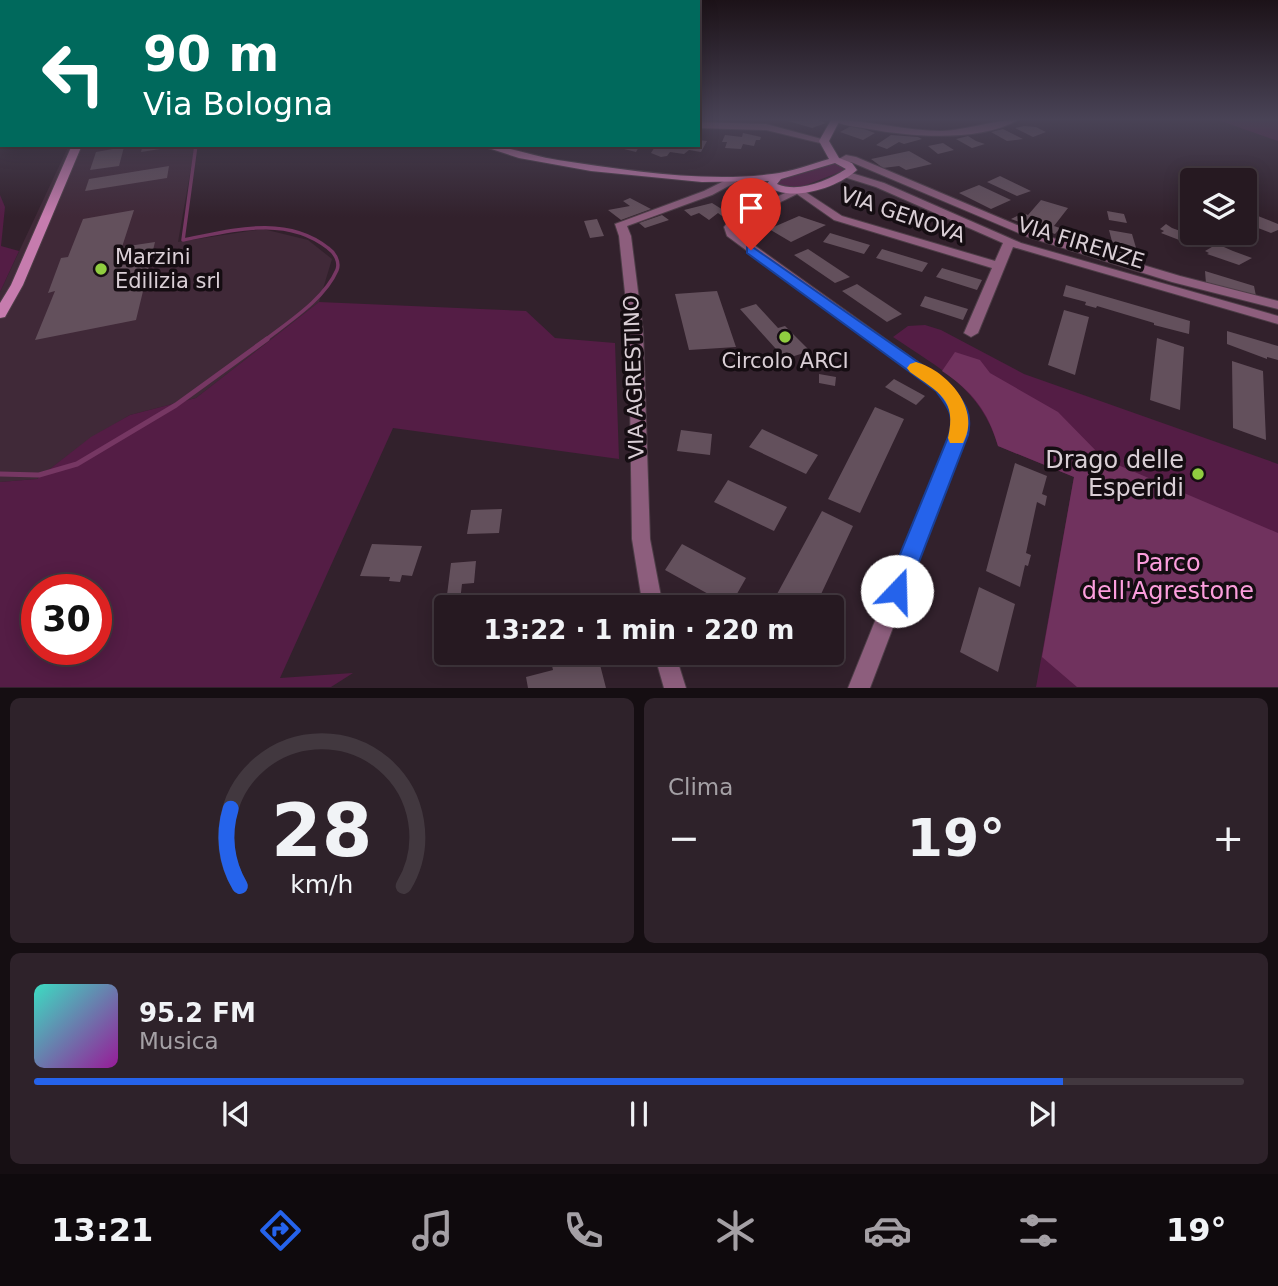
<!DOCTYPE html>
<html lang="it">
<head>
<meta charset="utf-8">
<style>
	:root { --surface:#261921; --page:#2e222a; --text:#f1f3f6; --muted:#a4a0a5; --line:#42383f; --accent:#2563eb }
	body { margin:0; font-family:"DejaVu Sans",sans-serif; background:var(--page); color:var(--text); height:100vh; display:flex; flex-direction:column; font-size:26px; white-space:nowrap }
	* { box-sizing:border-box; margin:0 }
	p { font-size:23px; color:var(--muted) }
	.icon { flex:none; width:38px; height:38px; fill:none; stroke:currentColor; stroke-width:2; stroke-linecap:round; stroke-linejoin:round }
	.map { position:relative; height:688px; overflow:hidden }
	.panel { display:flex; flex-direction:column; gap:10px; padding:10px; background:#150e12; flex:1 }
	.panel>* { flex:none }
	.guide { position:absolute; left:0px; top:0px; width:700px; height:147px; box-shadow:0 4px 18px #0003,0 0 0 2px var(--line); background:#00695c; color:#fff; overflow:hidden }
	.buttons { position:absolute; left:1180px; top:168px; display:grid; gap:14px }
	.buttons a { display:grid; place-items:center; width:77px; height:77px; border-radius:7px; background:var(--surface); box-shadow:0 4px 18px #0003,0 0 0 2px var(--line); font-size:35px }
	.speed { position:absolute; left:21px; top:574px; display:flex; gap:14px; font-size:35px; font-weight:700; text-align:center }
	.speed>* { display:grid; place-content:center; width:91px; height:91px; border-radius:50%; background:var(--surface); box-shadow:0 4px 18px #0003,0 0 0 2px var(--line); line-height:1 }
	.speed .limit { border:10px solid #d22; background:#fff; color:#111 }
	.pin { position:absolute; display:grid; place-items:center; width:60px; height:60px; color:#fff; margin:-72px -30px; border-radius:50% 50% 50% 0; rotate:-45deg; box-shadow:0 0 7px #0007 }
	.pin .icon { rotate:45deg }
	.me { position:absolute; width:77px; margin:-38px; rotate:21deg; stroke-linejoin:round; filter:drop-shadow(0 0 5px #0008) }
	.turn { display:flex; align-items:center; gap:24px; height:147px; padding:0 28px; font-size:32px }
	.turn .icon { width:91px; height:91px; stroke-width:2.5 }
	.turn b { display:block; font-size:49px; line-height:60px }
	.big { font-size:52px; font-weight:800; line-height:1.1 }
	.panel .card { flex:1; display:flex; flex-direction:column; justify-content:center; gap:10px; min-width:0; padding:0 24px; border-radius:10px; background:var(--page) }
	.panel .dial { align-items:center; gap:0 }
	.dial svg { height:182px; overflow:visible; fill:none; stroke:var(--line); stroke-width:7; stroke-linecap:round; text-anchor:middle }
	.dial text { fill:var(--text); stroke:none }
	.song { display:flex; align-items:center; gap:21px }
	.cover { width:84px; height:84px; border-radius:10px; background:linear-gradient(135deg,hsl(170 70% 55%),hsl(300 70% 35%)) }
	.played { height:7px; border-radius:4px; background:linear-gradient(90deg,var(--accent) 85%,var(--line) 85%) }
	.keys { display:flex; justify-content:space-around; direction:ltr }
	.heat { display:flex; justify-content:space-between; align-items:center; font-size:38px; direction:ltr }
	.panel .tiles { flex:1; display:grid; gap:10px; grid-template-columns:1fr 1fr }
	.card:last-child { grid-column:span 2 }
	.trip { position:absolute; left:434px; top:595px; width:410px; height:70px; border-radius:7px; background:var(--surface); box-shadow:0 4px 18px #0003,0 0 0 2px var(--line); font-weight:800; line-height:70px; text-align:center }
	.tab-bar { display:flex; height:112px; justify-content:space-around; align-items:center; background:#0f0a0d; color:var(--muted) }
	.tab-bar .icon { width:49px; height:49px }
	.tab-bar .active { color:var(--accent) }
	.tab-bar b { font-size:32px; color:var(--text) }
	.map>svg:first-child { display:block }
	.built { fill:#402938 }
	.green { fill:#541d45; fill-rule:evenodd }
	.forest { fill:#70325e }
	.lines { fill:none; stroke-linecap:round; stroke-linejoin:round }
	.stream-far1 { stroke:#763763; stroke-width:3.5 }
	.stream { stroke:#763763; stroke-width:5 }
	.building { fill:#63505c }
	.street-casing { stroke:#4d3d47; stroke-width:2 }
	.secondary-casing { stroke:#4d3d47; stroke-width:2 }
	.street { fill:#8d5e7d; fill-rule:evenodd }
	.secondary { fill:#c67cae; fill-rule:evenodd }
	.route { fill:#2563eb; stroke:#184099; stroke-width:2 }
	.slow { fill:#f59e0b }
	.poi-dot { fill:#90cd40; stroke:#150d12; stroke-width:2.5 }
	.labels { text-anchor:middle; stroke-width:7; stroke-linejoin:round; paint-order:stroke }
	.street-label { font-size:21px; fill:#dacfd6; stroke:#150d12 }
	.poi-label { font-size:21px; fill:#dacfd6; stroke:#150d12; text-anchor:start }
	.near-poi-label { font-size:24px; fill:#dacfd6; stroke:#150d12; text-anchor:end }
	.near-park-label { font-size:24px; fill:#fc9edd; stroke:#150d12 }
</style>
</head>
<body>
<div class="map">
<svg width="1278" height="688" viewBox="0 0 1278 688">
	<rect width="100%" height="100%" fill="#32212c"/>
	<!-- built -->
	<path class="built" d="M69 145H195L178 242 263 229 308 240 332 259 319 302 196 398 130 415 91 438 37 479 0 482V292Z"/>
	<!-- green -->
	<path class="green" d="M1218 120H1278V141Z
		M835 162 845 170 796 189 777 186 776 182 781 178Z
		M0 195 5 207 1 246 19 251 0 292Z
		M319 302 526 311 555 338 615 343 619 459 393 428 280 678 353 673 331 687H0V482L37 479 91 437 130 415 196 398ZM37 590H96V649H37Z
		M925 325 941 330 1024 374 1278 464V687H1036L1074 477 998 446C981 388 940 369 893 337L908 326Z"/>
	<!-- forest -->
	<path class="forest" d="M955 352 980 360 990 373 1058 412 1104 459 1278 533V687H1077L1042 657 1074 477 998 446C988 411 972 391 942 371Z"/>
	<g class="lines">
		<!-- stream-far1 -->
		<path class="stream-far1" d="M196 145 183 240C230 231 285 214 328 248 335 253 340 262 337 270 324 300 288 322 264 341"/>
		<!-- stream -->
		<path class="stream" d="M0 474 39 475 77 464 176 405 267 339"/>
	</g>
	<!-- building -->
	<path class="building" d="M818 120 826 123 812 128 788 121Z
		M853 125 875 133 863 140 840 132Z
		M1024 126 1036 127 1046 132 1033 137 1015 128Z
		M1003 129 1023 139 1007 141 991 132Z
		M743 133 761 137 760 140H756L754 146 743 144 741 149 725 148 727 142H722L725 135 742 137Z
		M891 135 918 137 922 139 904 144 899 142 887 149 876 145Z
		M968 136 976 141 985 144 972 148 956 139Z
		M698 140 707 141 701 152 689 150 684 154 670 152 667 156 661 157 651 153 656 145H698Z
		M943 143 954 150 938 154 928 146Z
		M143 145H173V147L141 152Z
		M608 145H640L636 152Z
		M124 147 119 166 90 170 96 152Z
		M909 151 932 164 906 170 899 166 883 168 871 159Z
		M169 166 167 178 85 191 89 179Z
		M1000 176 1031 191 1017 196 987 182Z
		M979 185 1011 200 991 209 959 193Z
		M630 198 651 209 621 220 608 210 630 206 623 201Z
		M1041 200 1068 208 1054 226 1060 228 1055 234 1011 219 1023 213 1028 215Z
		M712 203 728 213 722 216 718 213 709 220 699 213 691 216 684 210Z
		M134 210 122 247 155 242 136 320 35 340 55 291 48 293 61 258 68 257 83 219Z
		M1107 211 1124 214 1127 223 1109 220Z
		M662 215 669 220 645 228 639 223Z
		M799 216 826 225 791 242 769 229Z
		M1258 216 1278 224V230L1271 233 1245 223Z
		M597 219 604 236 590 238 584 221Z
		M1166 224 1172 228 1194 236 1187 243 1161 233 1164 231 1160 229Z
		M1109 230 1132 234 1139 258 1115 253Z
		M830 233 870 245 864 254 823 242Z
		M1217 244 1233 251 1252 258 1239 265 1207 254 1209 253 1205 251Z
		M808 249 850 277 835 283 794 255Z
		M882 249 928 263 922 272 876 258Z
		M942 268 982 280 977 290 936 277Z
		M1205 271 1254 286 1256 296 1206 284Z
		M857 284 902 314 887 322 842 291Z
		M1066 285 1190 321 1189 334 1154 325V323L1097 306 1096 308 1085 305 1086 302 1063 296Z
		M717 291 736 347 689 350 675 294Z
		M925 296 968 309 963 320 920 306Z
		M756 304 778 328 785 326 810 351 785 359 740 309Z
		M1064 310 1089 317 1075 375 1048 365Z
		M1227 331 1278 346V360L1267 357V359L1227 344Z
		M1157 338 1184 347 1180 410 1150 400Z
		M1232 361 1263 371 1266 440 1233 428Z
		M819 374 836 377 835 386 819 383Z
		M894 379 925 396 916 405 885 387Z
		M875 407 904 419 860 513 828 499Z
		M762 429 818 455 806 474 749 447Z
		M681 430 712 434 710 455 677 451Z
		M1015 463 1047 476 1042 494 1047 496 1045 506 1037 502 1026 553 1031 555 1028 566 1025 565 1020 587 986 571Z
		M728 480 787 507 774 531 714 502Z
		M502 509 499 533 467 534 471 510Z
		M822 511 853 526 815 607H770Z
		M372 544 422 546 412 576 402 575 400 582 389 581 390 577 360 576Z
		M682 544 746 578 730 606 665 570Z
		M476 561 474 583 462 584 460 601 446 603 451 563Z
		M979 587 1015 604 998 672 960 652Z
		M467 653H491L475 664Z
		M506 653H532L511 664Z
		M549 653H597L606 688H528L526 677 553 670Z"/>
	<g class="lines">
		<defs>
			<path id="street" d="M833 120C869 120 905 131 942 131 968 130 992 120 1018 120 979 142 913 137 869 129 857 127 843 126 833 120Z
				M698 122 766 124 829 141 824 144 766 130 698 128Z
				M846 155 856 157 1036 233 1180 276 1278 301V309L1172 282 1028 237 851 162 839 163V159Z
				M845 171 884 183 1021 243 1278 316V324L1013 247 978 333 971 337 964 333 992 268 834 220 797 194 739 222 736 227 737 233 947 383C963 398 971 413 966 435L870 688H848L950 435C955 416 950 404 937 391L727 236 724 227 731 218 798 187 842 216 995 261 1003 243 876 187 841 176V172Z
				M732 177 737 180 736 182 712 195 627 226 631 236 643 331 650 539 663 607H643L632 539 629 331 619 236 615 224 704 191Z
				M654 653H675L686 688H664Z"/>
			<path id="secondary" d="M831 120H840L829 141 839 158 852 163 857 170C837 188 789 204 766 185L769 181 702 182 591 171 519 158 479 145C506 145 532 156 558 160 626 170 704 183 772 174 791 172 811 164 829 159L819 141ZM835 163 846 169C827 181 799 193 777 184L781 179Z
				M72 145H82L23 285 5 317 0 318V303L11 285Z"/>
		</defs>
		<!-- street casing -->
		<use href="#street" class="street-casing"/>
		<!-- secondary casing -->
		<use href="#secondary" class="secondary-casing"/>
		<!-- street -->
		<use href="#street" class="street"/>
		<!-- secondary -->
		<use href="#secondary" class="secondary"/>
	</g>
	<!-- sky -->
	<linearGradient id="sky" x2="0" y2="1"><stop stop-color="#1c1218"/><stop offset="0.55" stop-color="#494356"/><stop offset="1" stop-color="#494356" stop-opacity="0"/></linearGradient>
	<rect width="1278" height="217" fill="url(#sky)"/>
	<!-- route -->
	<path class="route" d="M751 246 948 383C963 400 973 411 968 435L905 598 897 601 889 598 885 591 949 435C955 415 948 407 936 391L747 253V247Z"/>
	<!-- slow -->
	<path class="slow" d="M916 362C948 371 982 410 963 443H950L948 438C957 399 939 393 910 372L907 368 910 364Z"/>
	<!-- markers -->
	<g class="poi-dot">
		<circle cx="101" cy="269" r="7"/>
		<circle cx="785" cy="337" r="7"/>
		<circle cx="1198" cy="474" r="7"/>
	</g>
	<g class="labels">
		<!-- street labels -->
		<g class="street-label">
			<text transform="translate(903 215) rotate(19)" y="7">VIA GENOVA</text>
			<text transform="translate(1081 243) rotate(17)" y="7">VIA FIRENZE</text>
			<text transform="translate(634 377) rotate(-92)" y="7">VIA AGRESTINO</text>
		</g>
		<!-- poi labels -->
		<g class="poi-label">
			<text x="115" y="264">Marzini<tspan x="115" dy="24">Edilizia srl</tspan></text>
			<text x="785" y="368" text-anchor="middle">Circolo ARCI</text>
		</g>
		<!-- near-poi labels -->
		<g class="near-poi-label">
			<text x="1184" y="468">Drago delle<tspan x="1184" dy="28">Esperidi</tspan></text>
		</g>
		<!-- near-park labels -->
		<g class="near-park-label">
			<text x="1168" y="571">Parco<tspan x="1168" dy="28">dell'Agrestone</tspan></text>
		</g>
	</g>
</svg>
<div class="buttons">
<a><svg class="icon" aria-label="layers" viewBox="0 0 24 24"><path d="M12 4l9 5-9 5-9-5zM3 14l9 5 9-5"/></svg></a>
</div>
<div class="speed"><div class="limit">30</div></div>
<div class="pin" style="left:751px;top:250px;background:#d93025"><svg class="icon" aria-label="arrive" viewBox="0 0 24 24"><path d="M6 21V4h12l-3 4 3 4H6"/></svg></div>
<svg class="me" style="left:897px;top:591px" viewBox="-20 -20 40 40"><circle r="19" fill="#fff"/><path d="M0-13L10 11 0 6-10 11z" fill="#2563eb"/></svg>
<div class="trip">13:22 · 1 min · 220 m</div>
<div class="guide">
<div class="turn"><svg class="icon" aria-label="left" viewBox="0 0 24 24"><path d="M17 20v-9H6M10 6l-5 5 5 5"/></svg><div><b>90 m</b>Via Bologna</div></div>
</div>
</div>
<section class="panel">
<div class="tiles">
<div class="card dial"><svg viewBox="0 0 100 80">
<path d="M14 69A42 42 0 1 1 86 69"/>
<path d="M14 69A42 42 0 0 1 10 35" stroke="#2563eb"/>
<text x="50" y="56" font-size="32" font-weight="700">28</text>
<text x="50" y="72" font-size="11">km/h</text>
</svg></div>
<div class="card"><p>Clima</p>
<div class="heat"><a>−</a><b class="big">19°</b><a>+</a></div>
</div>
<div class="card">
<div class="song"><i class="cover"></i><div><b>95.2 FM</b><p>Musica</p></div></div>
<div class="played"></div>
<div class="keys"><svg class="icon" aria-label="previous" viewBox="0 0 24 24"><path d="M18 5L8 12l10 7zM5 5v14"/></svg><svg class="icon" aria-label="pause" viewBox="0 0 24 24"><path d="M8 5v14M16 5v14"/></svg><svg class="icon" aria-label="next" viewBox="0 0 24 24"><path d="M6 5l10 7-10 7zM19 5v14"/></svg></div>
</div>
</div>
</section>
<nav class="tab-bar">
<b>13:21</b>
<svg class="icon active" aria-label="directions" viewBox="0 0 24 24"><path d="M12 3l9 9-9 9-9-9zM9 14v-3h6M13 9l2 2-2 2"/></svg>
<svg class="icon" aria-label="music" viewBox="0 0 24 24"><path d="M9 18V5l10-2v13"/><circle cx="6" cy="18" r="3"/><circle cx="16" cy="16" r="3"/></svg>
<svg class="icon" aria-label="phone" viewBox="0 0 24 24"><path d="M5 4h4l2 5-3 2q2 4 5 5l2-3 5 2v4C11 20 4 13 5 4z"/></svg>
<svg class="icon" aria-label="climate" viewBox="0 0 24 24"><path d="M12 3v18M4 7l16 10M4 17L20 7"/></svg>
<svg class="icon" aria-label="car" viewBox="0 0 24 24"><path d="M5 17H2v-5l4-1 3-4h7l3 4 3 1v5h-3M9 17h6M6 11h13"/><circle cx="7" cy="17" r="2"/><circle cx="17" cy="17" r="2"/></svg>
<svg class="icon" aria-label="filters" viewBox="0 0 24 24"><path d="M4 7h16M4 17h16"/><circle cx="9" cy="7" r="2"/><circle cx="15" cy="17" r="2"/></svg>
<b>19°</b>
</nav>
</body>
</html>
